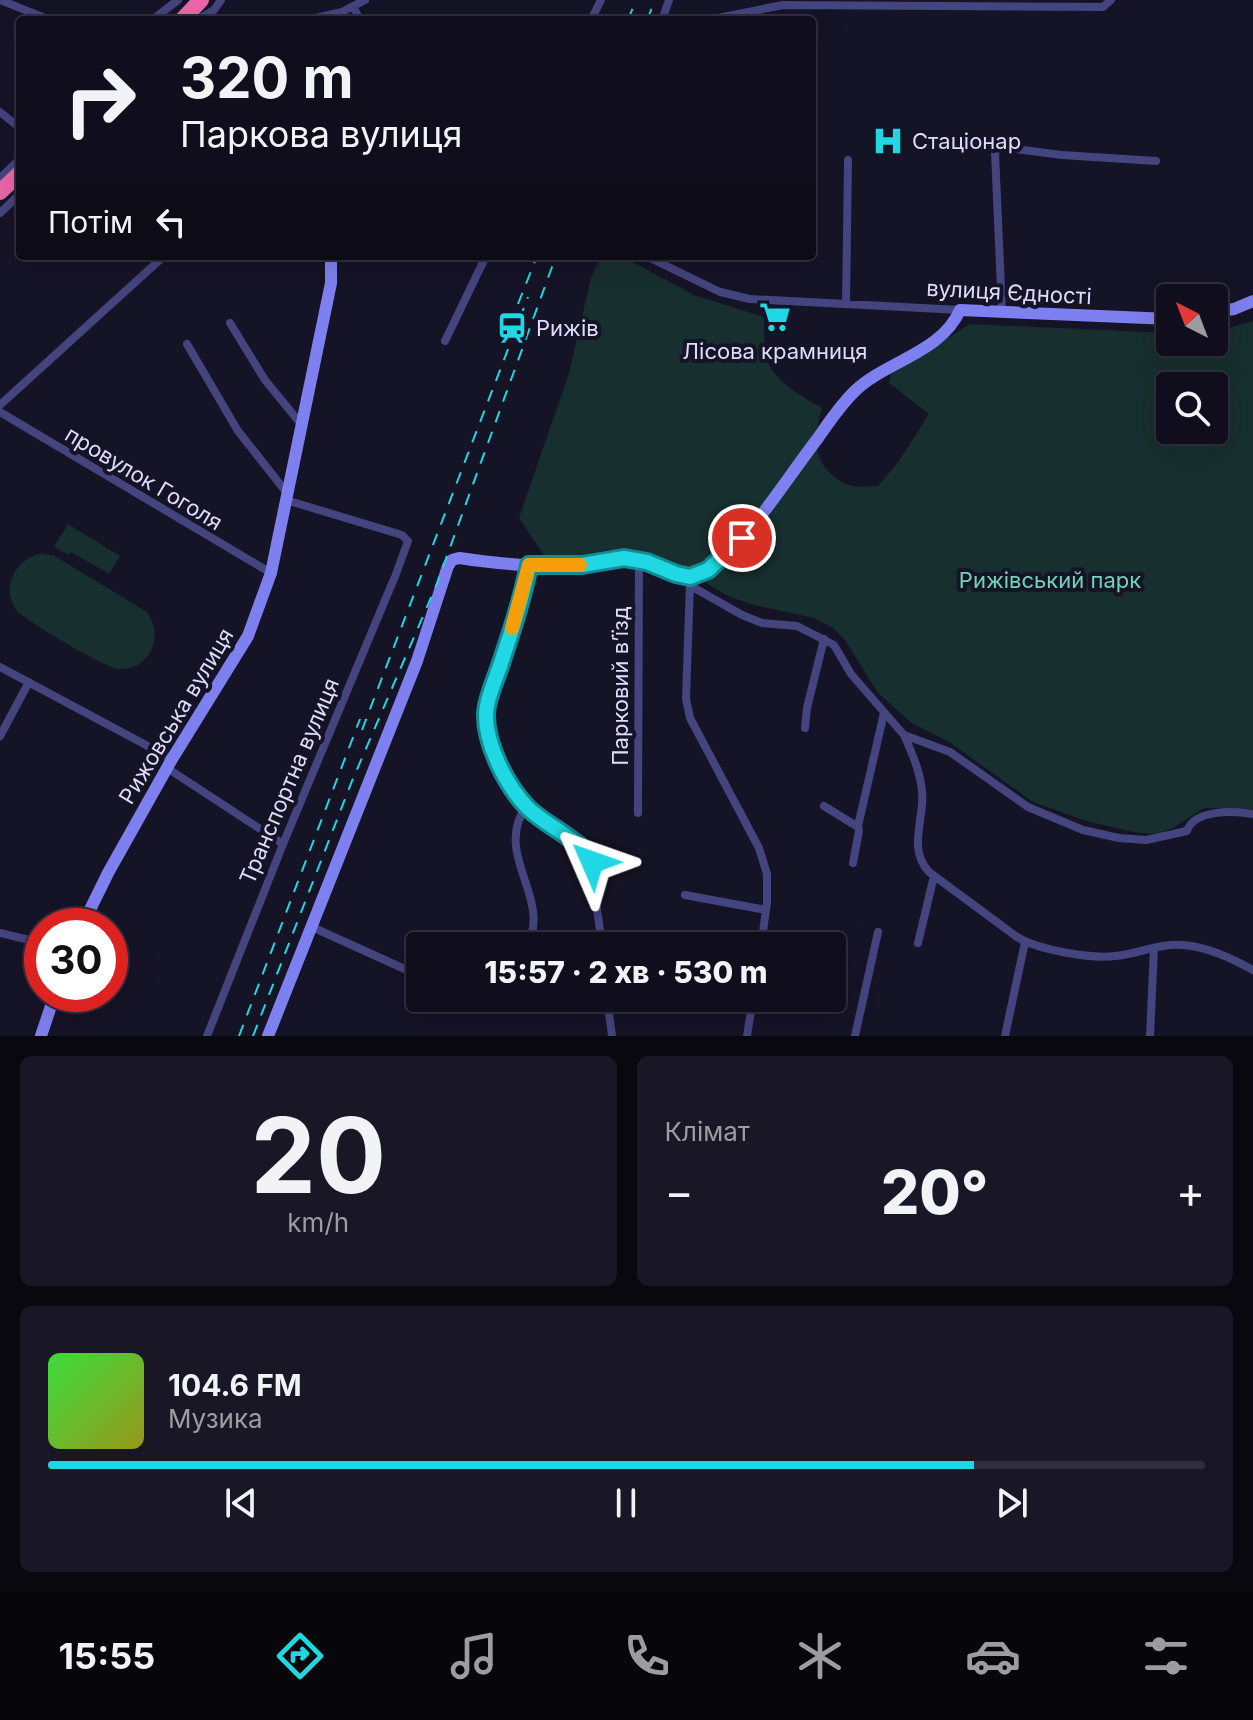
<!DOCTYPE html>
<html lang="uk">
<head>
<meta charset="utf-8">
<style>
	:root { --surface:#100e1c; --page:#191725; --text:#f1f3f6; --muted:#9c9ca3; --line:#302e3b; --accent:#1fd8e4 }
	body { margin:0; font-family:Inter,sans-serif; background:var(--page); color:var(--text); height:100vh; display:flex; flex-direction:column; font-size:30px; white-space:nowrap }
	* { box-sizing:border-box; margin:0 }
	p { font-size:26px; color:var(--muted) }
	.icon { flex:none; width:44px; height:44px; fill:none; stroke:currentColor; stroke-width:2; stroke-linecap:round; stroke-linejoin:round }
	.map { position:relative; height:1036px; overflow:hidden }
	.panel { display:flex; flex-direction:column; gap:20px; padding:20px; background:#09080f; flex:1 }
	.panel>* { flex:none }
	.top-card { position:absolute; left:16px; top:16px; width:800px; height:244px; border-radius:8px; box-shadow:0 8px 32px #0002,0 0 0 2px var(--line); background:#100e1c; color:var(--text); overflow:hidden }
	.needle { width:52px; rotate:318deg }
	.controls { position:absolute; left:1156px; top:284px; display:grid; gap:16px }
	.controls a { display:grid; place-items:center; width:72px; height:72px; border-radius:8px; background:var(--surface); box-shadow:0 8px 32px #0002,0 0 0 2px var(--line); font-size:40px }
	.speed { position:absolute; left:24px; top:908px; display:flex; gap:16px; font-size:40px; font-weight:700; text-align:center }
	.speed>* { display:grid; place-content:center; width:104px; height:104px; border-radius:50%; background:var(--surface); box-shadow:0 8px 32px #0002,0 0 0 2px var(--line); line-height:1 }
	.speed .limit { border:12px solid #d22; background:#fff; color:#111 }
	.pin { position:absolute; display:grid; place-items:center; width:68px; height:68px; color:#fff; margin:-34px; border:4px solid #fff; border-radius:50%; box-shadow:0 2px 8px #0007 }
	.me { position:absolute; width:88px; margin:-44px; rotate:313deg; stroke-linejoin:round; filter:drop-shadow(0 0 6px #0008) }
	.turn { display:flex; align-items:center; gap:28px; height:168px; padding:0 32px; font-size:36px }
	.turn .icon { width:104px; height:104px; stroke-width:2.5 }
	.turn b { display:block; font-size:56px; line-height:68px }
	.then { display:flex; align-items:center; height:76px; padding:0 32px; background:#0003; gap:16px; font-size:30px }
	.big { font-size:60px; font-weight:800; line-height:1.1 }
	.panel .widget { flex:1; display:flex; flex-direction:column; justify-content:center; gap:12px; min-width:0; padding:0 28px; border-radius:12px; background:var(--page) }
	.panel .dial { align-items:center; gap:0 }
	.dial b { font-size:104px; line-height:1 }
	.song { display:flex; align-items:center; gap:24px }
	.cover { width:96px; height:96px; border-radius:12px; background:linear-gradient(135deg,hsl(120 70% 55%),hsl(60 70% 35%)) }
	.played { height:8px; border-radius:4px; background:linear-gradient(90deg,var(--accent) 80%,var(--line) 80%) }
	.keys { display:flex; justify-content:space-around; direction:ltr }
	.heat { display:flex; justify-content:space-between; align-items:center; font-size:44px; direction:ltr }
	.panel .tiles { flex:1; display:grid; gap:20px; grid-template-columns:1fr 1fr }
	.widget:last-child { grid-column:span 2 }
	.trip { position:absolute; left:406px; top:932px; width:440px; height:80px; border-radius:8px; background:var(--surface); box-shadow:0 8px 32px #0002,0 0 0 2px var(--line); font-weight:800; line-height:80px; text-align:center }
	.tab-bar { display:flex; height:128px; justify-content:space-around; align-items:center; background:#06060b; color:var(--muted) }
	.tab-bar .icon { width:56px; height:56px }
	.tab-bar .active { color:var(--accent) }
	.tab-bar b { font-size:36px; color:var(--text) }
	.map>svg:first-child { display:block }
	.green { fill:#172f2e; fill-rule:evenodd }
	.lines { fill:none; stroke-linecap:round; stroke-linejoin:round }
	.street { stroke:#44447f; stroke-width:8 }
	.secondary { stroke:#7f80ef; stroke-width:12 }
	.highway { stroke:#ec66ab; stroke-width:16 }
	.rail { stroke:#1fd8e4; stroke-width:2; stroke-dasharray:12 10; stroke-linecap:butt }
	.route-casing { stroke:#148c94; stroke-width:20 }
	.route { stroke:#1fd8e4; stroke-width:14 }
	.slow { stroke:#f59e0b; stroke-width:14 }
	.labels { text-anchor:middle; stroke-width:8; stroke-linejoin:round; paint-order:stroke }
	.poi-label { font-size:22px; fill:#dfdcfb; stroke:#151326; text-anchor:start }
	.street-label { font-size:22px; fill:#dfdcfb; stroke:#151326 }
	.park-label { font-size:22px; fill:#70d3b6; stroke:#151326 }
</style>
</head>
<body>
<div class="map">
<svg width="1253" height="1036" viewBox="0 0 1253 1036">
	<rect width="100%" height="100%" fill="#151326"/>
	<!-- green -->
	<path class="green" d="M601 256H618L627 259 694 295 764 317C765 356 761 366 794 391 804 397 812 403 822 408 812 439 812 467 846 484 855 488 868 486 878 486L899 461 929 414 889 383 891 374 970 324 1170 333V342H1214V332L1253 321V809L1204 808 1173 828 1155 834 1134 832 1086 821 1033 802 949 742 910 722 878 693 845 640 833 628 814 618 750 604 728 596 676 565 645 552 609 550 551 560 543 554 519 518 569 373 591 278ZM1170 386H1214V430H1170Z
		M68 524 120 556 109 574 71 552 68 555 54 547Z
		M40 554 53 555 147 612C155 624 158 639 150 652 144 663 132 670 119 669 106 669 27 621 17 611 0 589 15 559 40 554Z"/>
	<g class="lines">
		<!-- street -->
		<path class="street" d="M0 0 50 20
			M353 6 360 20
			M152 20 178 0
			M197 20 214 10 221 0
			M307 20 342 12 365 0
			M591 20 601 0
			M662 20 669 0
			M708 20 783 5 1103 7 1111 0
			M0 112 20 128
			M0 178 20 159
			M0 213 20 194
			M646 256 720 292 750 299 960 310
			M846 304 848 160
			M1002 311 995 153 1000 147 1062 155 1156 161
			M230 323 265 380 301 424
			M445 341 486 256
			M187 344 238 431 287 493
			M0 405 164 256
			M0 412 271 573
			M529 565 521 601 486 709 488 730 498 760 526 806 590 856 602 946
			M690 582 686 699 690 718 759 848 767 874V903L761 946
			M691 586 742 615 762 623 797 626 834 645 851 674 904 735 950 752 1028 807 1083 830 1119 838 1146 840 1187 831C1194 809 1234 811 1253 814
			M0 667 172 759
			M805 728 807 708 824 639
			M904 735C912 753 920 771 922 791 925 819 907 848 929 872L1017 937C1038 950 1091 959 1115 956 1138 954 1160 943 1183 945 1208 947 1231 958 1253 970
			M0 736 29 682
			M167 768 283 844
			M526 806C493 856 551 894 528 946
			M824 806 858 827
			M638 813 639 560
			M853 863 859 831 858 826 884 713
			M685 895 766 910
			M312 927 420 976
			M0 933 42 943
			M918 943 934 876
			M464 998 486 1008 508 998
			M607 998 612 1036
			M207 1036 283 844 396 574 408 541 402 535 286 500
			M747 1036 753 998
			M855 1036 878 932
			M1005 1036 1025 942
			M1150 1036 1154 948"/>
		<!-- secondary -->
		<path class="secondary" d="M1214 312 1234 309 1253 301
			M82 926 108 873 172 759 248 636 271 573 331 283V256
			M41 1036 55 994
			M268 1036 417 661 448 566 452 560 459 558C499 564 540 568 581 565 595 563 609 559 623 558 647 557 671 580 693 577 707 574 717 562 727 553 763 519 788 477 818 438 829 422 841 404 856 390 887 361 942 352 960 310L1170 319"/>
		<!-- highway -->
		<path class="highway" d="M182 20 201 0
			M0 192 20 173"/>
		<!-- rail -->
		<path class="rail" d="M628 20 636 0
			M647 20 655 0
			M518 304 537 256
			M362 730 528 297
			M239 1036 360 719
			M253 1036 352 781 436 586 556 256"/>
	</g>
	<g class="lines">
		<defs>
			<path id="route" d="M592 862C585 842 544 825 527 807 506 785 485 744 486 713 487 697 495 681 500 666 511 633 522 600 529 565H582L624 558 647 562 676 574 690 577 708 570 742 538"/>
		</defs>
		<!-- route casing -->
		<use href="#route" class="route-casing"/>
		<!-- route -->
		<use href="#route" class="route"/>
		<!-- slow -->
		<path class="slow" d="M512 628 529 565H580"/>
	</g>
	<!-- icons -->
	<defs>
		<symbol id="hospital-bare" viewBox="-9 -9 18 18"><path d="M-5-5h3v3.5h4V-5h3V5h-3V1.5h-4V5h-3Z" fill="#1fd8e4" stroke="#151326" stroke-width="2.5" paint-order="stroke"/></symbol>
		<symbol id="supermarket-bare" viewBox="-9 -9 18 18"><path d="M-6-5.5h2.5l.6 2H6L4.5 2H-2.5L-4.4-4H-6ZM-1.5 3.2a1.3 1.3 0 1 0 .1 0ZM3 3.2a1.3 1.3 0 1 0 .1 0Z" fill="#1fd8e4" stroke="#151326" stroke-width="2.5" paint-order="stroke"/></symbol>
		<symbol id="station-bare" viewBox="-9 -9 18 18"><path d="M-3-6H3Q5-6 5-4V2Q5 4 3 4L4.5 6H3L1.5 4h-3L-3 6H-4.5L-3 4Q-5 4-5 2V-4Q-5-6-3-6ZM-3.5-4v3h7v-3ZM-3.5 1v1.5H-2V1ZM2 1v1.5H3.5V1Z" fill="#1fd8e4" stroke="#151326" stroke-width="2.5" paint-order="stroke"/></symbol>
	</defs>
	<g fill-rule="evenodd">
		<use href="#hospital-bare" x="866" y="119" width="44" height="44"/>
		<use href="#supermarket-bare" x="753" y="295" width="44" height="44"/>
		<use href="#station-bare" x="490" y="306" width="44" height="44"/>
	</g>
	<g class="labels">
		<!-- poi labels -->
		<g class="poi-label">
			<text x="912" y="149">Стаціонар</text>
			<text x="536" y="336">Рижів</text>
			<text x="775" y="359" text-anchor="middle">Лісова крамниця</text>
		</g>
		<!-- street labels -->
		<g class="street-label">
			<text transform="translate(1009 292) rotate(3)" y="8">вулиця Єдності</text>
			<text transform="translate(144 478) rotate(31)" y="8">провулок Гоголя</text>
			<text transform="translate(620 686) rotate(-90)" y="8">Парковий в’їзд</text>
			<text transform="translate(176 716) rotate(-59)" y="8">Рижовська вулиця</text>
			<text transform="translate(289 781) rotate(-67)" y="8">Транспортна вулиця</text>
		</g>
		<!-- park labels -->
		<g class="park-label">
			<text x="1050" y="588">Рижівський парк</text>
		</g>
	</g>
</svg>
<div class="controls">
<a><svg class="needle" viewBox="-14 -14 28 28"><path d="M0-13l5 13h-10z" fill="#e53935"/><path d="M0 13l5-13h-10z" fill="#9c9ca3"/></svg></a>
<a><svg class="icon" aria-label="search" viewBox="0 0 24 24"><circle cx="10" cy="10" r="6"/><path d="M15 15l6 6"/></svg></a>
</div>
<div class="speed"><div class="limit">30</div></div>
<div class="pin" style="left:742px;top:538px;background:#d93025"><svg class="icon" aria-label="arrive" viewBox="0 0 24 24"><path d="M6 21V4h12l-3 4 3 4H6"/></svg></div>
<svg class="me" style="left:592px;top:862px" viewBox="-20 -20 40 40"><path d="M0-17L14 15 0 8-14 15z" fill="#1fd8e4" stroke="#fff" stroke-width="4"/></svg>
<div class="trip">15:57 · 2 хв · 530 m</div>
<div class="top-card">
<div class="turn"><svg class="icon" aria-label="right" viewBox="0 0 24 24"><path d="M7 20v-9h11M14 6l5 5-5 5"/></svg><div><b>320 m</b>Паркова вулиця</div></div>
<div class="then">Потім<svg class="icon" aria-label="left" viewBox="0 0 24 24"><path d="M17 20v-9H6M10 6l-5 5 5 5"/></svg></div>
</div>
</div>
<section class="panel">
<div class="tiles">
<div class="widget dial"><b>20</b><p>km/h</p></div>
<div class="widget"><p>Клімат</p>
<div class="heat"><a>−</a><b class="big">20°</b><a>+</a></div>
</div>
<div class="widget">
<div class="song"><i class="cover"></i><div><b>104.6 FM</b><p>Музика</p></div></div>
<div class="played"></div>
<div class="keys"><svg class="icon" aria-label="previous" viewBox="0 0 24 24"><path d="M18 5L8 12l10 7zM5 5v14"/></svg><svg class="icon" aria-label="pause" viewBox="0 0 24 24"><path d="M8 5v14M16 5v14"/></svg><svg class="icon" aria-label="next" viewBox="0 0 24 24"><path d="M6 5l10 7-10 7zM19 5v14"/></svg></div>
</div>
</div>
</section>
<nav class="tab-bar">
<b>15:55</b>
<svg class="icon active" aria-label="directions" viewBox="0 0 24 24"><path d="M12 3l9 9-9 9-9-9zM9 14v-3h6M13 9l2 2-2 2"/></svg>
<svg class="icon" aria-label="music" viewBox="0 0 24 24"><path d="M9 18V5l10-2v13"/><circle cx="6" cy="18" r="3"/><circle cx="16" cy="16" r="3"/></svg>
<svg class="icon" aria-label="phone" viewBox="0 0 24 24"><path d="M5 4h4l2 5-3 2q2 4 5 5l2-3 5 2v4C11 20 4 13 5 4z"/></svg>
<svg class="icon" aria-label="climate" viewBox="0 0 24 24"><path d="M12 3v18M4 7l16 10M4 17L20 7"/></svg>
<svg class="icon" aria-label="car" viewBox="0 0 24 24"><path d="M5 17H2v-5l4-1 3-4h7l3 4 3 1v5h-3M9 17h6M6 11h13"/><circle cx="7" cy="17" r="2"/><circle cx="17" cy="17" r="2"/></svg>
<svg class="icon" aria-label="filters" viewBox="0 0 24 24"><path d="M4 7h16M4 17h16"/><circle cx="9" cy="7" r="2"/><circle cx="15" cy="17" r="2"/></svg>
</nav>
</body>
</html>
